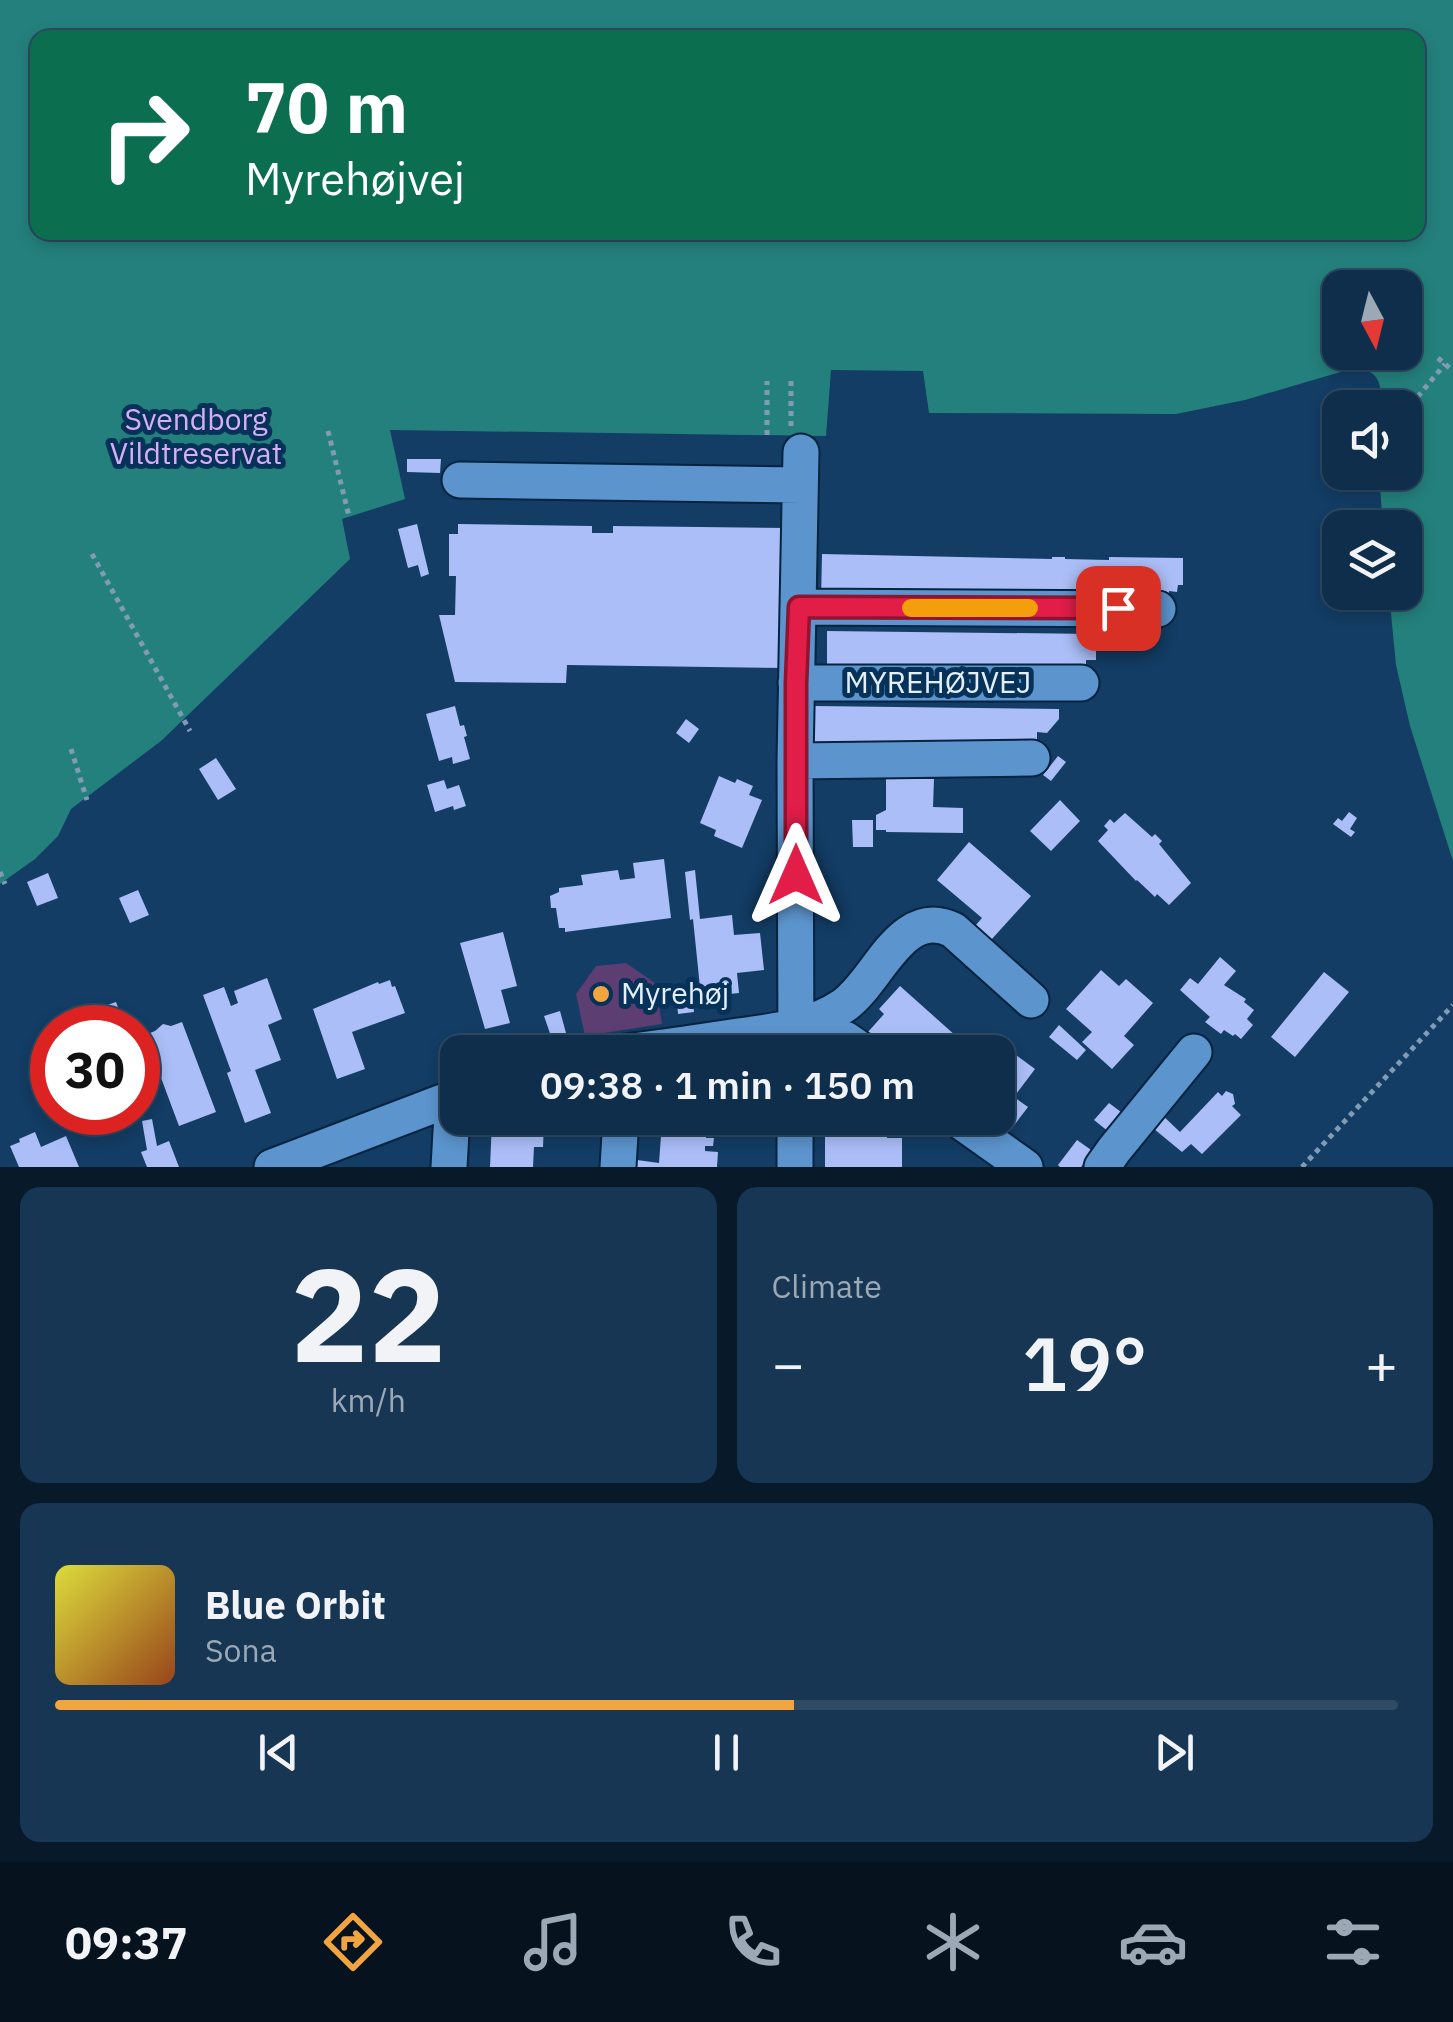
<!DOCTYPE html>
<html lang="en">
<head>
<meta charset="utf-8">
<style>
	:root { --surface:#0e2e4c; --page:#173653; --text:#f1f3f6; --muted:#9ba8b5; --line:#2e4a64; --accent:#f1a540 }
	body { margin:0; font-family:"IBM Plex Sans",sans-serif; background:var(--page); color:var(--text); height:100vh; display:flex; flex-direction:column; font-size:38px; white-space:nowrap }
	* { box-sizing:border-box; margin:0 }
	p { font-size:32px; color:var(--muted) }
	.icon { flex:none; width:55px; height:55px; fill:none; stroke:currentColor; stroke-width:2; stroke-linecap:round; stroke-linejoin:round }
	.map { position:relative; height:1167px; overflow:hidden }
	.sheet { display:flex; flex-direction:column; gap:20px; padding:20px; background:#08192a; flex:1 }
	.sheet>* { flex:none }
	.hud { position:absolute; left:30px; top:30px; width:1395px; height:210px; border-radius:20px; box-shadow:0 5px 15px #0003,0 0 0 2px var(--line); background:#0b6e4f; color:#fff; overflow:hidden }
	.needle { width:65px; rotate:173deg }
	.buttons { position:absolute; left:1322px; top:270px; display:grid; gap:20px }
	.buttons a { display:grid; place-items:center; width:100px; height:100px; border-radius:20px; background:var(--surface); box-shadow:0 5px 15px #0003,0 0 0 2px var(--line); font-size:50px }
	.speed { position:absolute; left:30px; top:1005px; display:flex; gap:20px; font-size:50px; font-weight:700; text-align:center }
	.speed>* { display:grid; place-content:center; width:130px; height:130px; border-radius:50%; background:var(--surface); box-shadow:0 5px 15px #0003,0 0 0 2px var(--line); line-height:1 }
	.speed .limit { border:15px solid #d22; background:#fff; color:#111 }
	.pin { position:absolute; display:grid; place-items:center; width:85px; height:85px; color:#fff; margin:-42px; border-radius:20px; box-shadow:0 5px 15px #0006 }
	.me { position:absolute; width:110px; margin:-55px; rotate:0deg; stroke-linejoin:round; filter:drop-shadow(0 0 8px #0008) }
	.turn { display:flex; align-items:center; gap:35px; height:210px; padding:0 50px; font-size:45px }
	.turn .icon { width:130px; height:130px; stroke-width:2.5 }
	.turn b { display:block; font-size:70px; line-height:85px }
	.big { font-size:75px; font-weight:600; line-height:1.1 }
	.sheet .widget { flex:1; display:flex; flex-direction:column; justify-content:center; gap:15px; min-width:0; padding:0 35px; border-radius:20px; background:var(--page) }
	.sheet .dial { align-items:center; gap:0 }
	.dial b { font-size:130px; line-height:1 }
	.song { display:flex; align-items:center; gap:30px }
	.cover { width:120px; height:120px; border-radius:15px; background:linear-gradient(135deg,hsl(60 70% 55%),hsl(20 70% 35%)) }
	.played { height:10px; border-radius:5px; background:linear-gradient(90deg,var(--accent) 55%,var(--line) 55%) }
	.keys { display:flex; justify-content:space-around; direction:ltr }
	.heat { display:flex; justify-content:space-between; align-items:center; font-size:55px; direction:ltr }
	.sheet .tiles { flex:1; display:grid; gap:20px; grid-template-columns:1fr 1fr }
	.widget:last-child { grid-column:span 2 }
	.trip { position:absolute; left:440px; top:1035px; width:575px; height:100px; border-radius:20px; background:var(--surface); box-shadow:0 5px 15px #0003,0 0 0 2px var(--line); font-weight:600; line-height:100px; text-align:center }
	.tabs { display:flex; height:160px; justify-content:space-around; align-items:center; background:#06121e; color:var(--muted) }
	.tabs .icon { width:70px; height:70px }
	.tabs .active { color:var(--accent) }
	.tabs b { font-size:45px; color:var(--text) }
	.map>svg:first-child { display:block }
	.green { fill:#5d3e72 }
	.water { fill:#24807c; fill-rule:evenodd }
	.building { fill:#abbef7 }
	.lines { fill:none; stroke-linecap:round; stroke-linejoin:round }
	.minor-casing { stroke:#06233f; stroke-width:39 }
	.path { stroke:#829bb5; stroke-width:5; stroke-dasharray:5 5; stroke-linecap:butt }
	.minor { stroke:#5c94cd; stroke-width:35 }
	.route-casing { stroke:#92132f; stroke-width:25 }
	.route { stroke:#e11d48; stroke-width:18 }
	.slow { stroke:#f59e0b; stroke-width:18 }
	.poi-dot { fill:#f1a540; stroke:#063259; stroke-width:4 }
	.labels { text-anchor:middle; stroke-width:10; stroke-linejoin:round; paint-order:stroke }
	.park-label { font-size:30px; fill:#d7adf5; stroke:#063259 }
	.street-label { font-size:30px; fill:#e4effc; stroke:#063259 }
	.poi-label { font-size:30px; fill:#e4effc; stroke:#063259; text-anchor:start }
</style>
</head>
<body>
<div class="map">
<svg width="1453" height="1167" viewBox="0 0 1453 1167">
	<rect width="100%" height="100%" fill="#133d65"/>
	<!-- green -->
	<path class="green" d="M626 963 655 983 662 1024 585 1036 576 994 596 966Z"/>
	<!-- water -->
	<path class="water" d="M0 0H1453V861L1410 726 1396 665 1389 593 1405 592V528L1383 527 1379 473 1405 472V408L1380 407C1383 385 1379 369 1354 368L1245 400 1176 414 929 413 923 371 831 370 826 436 390 430 405 499 342 519 350 559 161 741 71 809 58 836 35 859 0 884ZM38 38H1418V232H38ZM1340 288H1405V352H1340Z"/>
	<!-- building -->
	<path class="building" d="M407 459H441L440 473 407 472Z
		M417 524 429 574 421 577 418 565 408 568 398 529Z
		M458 524 592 526V533H613V526L788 528 789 668 567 665 566 683 455 682 439 615H455L456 576H449V534H458Z
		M822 554 1052 559V557H1065V559L1109 560V557L1183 558V585H1178L1177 592 1169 591V603L821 599Z
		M827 631 1096 634V660H1086V678L827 675Z
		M455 706 460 726 464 725 467 736 464 737 470 759 453 764 452 757 439 761 426 714Z
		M815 706 1059 709V719L1047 733 1037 732V753L814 751Z
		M686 719 699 729 689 743 676 733Z
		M1058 756 1066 762 1051 781 1043 775Z
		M216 758 236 789 218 800 199 769Z
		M719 776 735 783 737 779 753 786 749 795 762 800 742 848 714 836 716 830 700 823Z
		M886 778 934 779 933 807 963 808V833L886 832V830H876V815L886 810Z
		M444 780 447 789 459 785 466 806 454 810 453 806 435 812 427 785Z
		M1060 800 1080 821 1051 851 1030 831Z
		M1349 812 1357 818 1350 829 1355 832 1351 837 1333 824 1338 818 1342 821Z
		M1125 813 1152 837 1155 834 1162 841 1159 844 1191 883 1169 905 1157 894 1155 897 1137 880 1136 881 1098 841 1108 830 1104 826 1110 819 1114 823Z
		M852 820H873V847H853Z
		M969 842 1031 896 991 940 975 926 982 918 937 880Z
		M664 859 671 918 565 932V928H559L556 908H551L550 896 559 892V888L583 885 581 875 618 870 620 880 635 878 633 863Z
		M695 870 700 919 732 915 734 935 760 933 764 970 737 973 739 993 701 997 693 919 690 920 685 872Z
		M48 873 58 898 37 906 27 882Z
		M138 890 149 915 130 923 119 898Z
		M503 932 517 986 501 990 510 1023 485 1029 460 943Z
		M1220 957 1236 971 1224 985 1246 999 1244 1002 1254 1010 1247 1019 1253 1025 1241 1039 1235 1034 1233 1036 1224 1030 1221 1034 1205 1022 1210 1017 1180 990 1190 978 1198 984Z
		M1101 970 1119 986 1126 979 1153 1003 1124 1036 1134 1045 1112 1069 1082 1042 1092 1032 1066 1009Z
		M1324 972 1349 992 1295 1057 1271 1037Z
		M267 978 282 1019 268 1025 281 1060 255 1070 271 1113 245 1123 227 1073 231 1071 203 995 224 987 231 1006 238 1003 234 991Z
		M390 980 392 987 395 986 405 1013 352 1032 365 1069 337 1079 313 1009 378 982 379 984Z
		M900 986 956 1036 941 1052H928L908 1034 890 1052 868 1032 884 1014 879 1009Z
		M691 987 694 1012 678 1014 676 988Z
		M116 1002 124 1024 113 1028H73L100 1017 96 1009Z
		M560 1011 566 1033 563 1034 564 1039 553 1042 544 1016Z
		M182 1022 216 1112 179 1126 145 1035 155 1031 163 1024 171 1026Z
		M1059 1025 1086 1050 1077 1060 1049 1037Z
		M511 1033 515 1047 498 1051 494 1037Z
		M1005 1047 1035 1069 1014 1097 1028 1107 1012 1128 998 1117V1057Z
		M1226 1091 1233 1094 1235 1104 1232 1106 1241 1115 1202 1154 1191 1144 1182 1152 1148 1124 1159 1112 1180 1132 1218 1092 1222 1096Z
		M1109 1103 1125 1115 1109 1132 1094 1120Z
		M663 1118H707L706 1138H714L713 1146H705V1151L718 1152 717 1167H636L637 1160 659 1163 661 1136 658 1135 659 1121 663 1122Z
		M825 1118H887V1138H902V1167H825Z
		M152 1119 157 1146 169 1141 179 1167H147L141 1152 147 1150 142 1121Z
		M492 1121 544 1124 543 1147H534L533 1167H490Z
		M35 1132 41 1147 66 1136 79 1167H19L10 1146 20 1142 19 1139Z
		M1077 1140 1094 1152 1081 1167H1060L1058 1165Z"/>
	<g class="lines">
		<defs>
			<path id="minor" d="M460 480 800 485
				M799 607 1158 609
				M796 683H1081
				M795 761 1032 758
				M796 1028 845 1039 864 1052
				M625 1052C659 1048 692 1043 725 1038 765 1032 807 1030 843 1006 878 983 900 905 953 930L1031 1000
				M796 1052 795 761 801 452
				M956 1118 1025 1167
				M272 1167 458 1096
				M449 1167 453 1097
				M618 1167 621 1118
				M795 1167V1118
				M1102 1167 1114 1150 1194 1052"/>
		</defs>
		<!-- minor casing -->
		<use href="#minor" class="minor-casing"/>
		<!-- path -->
		<path class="path" d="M1438 358 1452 370
			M791 381V426
			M1405 412 1445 364
			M328 431 349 516
			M767 435V381
			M92 554 190 731
			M71 749 87 800
			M0 872 5 884
			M1302 1167 1453 1005"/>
		<!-- minor -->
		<use href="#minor" class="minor"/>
	</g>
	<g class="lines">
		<defs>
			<path id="route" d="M796 875V683L799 607 1118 608"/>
		</defs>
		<!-- route casing -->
		<use href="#route" class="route-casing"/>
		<!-- route -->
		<use href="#route" class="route"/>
		<!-- slow -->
		<path class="slow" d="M911 608H1029"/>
	</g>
	<!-- markers -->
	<circle class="poi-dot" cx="601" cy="994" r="10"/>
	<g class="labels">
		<!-- park labels -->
		<g class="park-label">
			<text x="196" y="430">Svendborg<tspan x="196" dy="34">Vildtreservat</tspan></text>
		</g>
		<!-- street labels -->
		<g class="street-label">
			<text x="938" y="693">MYREHØJVEJ</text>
		</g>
		<!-- poi labels -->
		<g class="poi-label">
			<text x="621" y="1004">Myrehøj</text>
		</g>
	</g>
</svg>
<div class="buttons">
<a><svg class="needle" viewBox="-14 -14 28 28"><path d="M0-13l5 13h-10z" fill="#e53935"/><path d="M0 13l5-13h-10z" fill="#9ba8b5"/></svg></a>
<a><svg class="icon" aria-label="sound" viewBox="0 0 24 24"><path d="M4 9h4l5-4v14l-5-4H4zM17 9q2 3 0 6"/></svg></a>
<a><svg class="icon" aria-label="layers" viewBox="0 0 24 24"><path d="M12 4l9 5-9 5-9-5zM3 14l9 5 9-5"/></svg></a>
</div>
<div class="speed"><div class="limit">30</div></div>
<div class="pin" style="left:1118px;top:608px;background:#d93025"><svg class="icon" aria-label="arrive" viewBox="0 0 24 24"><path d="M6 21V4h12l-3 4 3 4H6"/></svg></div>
<svg class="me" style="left:796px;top:875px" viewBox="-20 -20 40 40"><path d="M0-17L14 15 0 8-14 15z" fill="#e11d48" stroke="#fff" stroke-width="4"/></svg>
<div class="trip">09:38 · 1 min · 150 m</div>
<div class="hud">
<div class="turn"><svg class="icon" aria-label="right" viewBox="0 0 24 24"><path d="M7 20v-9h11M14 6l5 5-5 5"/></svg><div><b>70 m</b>Myrehøjvej</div></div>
</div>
</div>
<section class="sheet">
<div class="tiles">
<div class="widget dial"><b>22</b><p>km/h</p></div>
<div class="widget"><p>Climate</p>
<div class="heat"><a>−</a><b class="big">19°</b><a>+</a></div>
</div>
<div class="widget">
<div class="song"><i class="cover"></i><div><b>Blue Orbit</b><p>Sona</p></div></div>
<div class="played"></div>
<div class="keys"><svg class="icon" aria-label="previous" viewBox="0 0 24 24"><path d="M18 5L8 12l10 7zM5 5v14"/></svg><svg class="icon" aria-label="pause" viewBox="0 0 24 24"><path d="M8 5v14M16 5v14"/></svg><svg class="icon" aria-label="next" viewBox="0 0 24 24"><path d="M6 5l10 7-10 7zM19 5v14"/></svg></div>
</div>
</div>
</section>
<nav class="tabs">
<b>09:37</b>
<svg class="icon active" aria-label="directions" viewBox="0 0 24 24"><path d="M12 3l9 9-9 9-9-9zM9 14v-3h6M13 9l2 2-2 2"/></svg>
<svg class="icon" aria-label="music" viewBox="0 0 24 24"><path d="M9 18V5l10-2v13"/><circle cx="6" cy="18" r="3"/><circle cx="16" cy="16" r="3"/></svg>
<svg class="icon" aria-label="phone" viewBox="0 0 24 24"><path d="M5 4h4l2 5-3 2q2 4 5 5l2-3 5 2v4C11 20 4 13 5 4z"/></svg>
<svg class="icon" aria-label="climate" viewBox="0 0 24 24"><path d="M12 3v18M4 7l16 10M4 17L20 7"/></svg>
<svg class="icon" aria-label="car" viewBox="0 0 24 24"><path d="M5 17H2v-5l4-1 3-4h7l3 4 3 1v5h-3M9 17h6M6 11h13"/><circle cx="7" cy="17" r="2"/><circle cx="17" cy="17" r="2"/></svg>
<svg class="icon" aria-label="filters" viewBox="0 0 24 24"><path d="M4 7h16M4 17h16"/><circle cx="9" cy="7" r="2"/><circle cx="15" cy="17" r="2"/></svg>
</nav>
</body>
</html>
